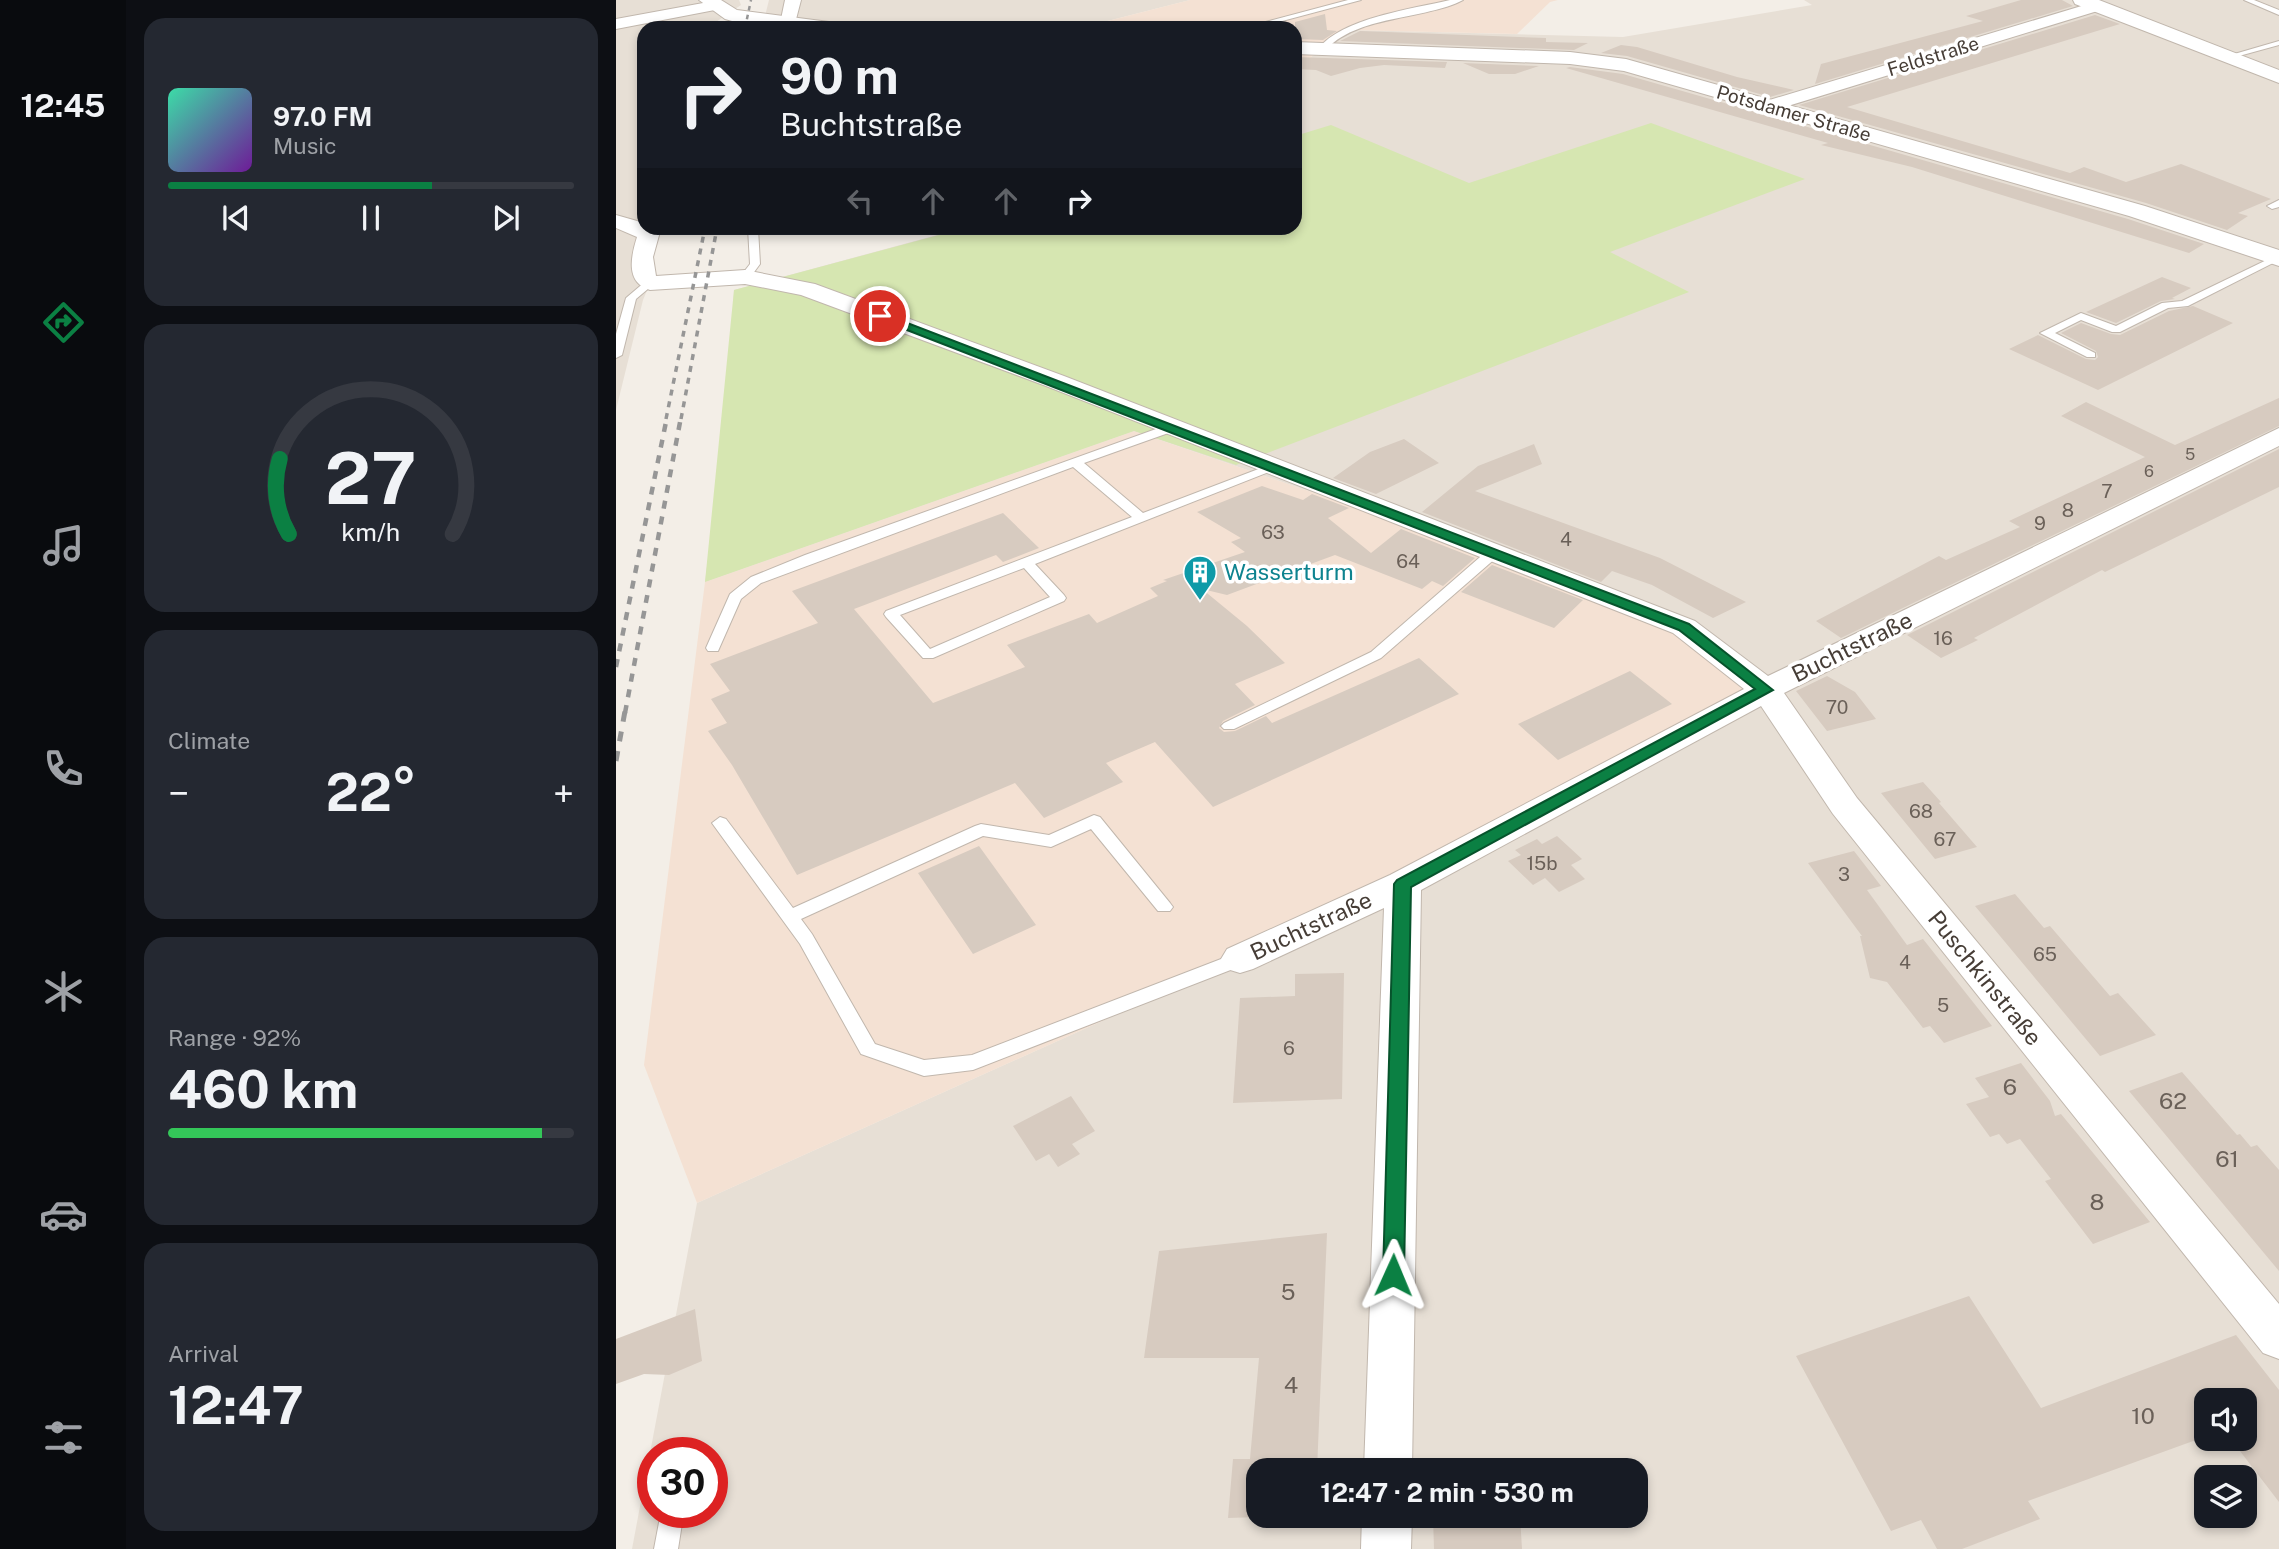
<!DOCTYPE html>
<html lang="en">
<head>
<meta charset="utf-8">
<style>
	:root { --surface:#171b24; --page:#242831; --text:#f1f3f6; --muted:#9ea1a6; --line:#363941; --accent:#0b8043 }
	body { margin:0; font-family:"Public Sans",sans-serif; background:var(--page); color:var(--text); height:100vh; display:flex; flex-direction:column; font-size:26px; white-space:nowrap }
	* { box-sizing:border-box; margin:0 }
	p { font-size:23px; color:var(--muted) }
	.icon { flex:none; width:38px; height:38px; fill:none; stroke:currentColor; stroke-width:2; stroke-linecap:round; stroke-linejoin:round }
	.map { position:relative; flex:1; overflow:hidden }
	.side { display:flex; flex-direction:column; gap:18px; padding:18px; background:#0d0f14; width:490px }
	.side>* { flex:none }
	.guide { position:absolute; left:21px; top:21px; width:665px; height:214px; border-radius:21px; box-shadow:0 4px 10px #0003; background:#171b24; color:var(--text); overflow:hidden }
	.fabs { position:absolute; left:1578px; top:1388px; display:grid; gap:14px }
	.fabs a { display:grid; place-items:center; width:63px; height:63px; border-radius:14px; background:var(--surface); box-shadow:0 4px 10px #0003; font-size:35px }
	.speed { position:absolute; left:21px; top:1437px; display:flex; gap:14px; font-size:35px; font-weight:700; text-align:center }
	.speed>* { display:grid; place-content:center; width:91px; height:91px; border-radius:50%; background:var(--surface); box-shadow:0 4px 10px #0003; line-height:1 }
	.speed .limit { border:10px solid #d22; background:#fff; color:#111 }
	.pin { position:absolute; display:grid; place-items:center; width:60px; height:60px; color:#fff; margin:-30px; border:4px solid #fff; border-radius:50%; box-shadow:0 2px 7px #0007 }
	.me { position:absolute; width:77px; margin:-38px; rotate:1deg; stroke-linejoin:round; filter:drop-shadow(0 0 5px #0008) }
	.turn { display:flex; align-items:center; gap:24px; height:147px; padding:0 28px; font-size:32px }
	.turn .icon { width:91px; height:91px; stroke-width:2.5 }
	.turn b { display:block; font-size:49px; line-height:60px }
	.lanes { display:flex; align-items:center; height:66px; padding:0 28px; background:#0003; justify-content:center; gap:35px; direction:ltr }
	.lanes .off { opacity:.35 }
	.big { font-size:52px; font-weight:700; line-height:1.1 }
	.side .widget { flex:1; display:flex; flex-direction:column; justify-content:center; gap:10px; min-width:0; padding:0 24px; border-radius:21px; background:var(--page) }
	.side .dial { align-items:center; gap:0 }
	.dial svg { height:182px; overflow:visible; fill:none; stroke:var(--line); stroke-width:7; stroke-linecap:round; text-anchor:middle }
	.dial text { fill:var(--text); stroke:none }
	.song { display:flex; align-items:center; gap:21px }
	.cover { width:84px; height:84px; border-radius:10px; background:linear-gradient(135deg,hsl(160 70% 55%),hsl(280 70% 35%)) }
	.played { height:7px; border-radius:4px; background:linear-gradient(90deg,var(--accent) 65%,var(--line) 65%) }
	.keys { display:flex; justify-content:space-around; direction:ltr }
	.heat { display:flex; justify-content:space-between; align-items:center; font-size:38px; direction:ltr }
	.charge { height:10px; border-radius:5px; background:linear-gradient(90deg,#34c759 92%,var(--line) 0) }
	.trip { position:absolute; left:630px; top:1458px; width:402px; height:70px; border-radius:21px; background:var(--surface); box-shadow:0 4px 10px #0003; font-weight:700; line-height:70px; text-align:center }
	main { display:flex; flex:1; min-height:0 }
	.tab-bar { display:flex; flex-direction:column; width:126px; justify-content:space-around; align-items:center; background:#090b0e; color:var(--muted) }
	.tab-bar .icon { width:49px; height:49px }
	.tab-bar .current { color:var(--accent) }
	.tab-bar b { font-size:32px; color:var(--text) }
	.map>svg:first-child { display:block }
	.residential { fill:#e7dfd5; fill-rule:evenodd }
	.commercial { fill:#f4e1d3 }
	.green { fill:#d6e6b1 }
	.building { fill:#d7cbc0 }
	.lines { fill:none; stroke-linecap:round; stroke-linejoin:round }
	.service-casing { stroke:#c1b7ad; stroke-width:2 }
	.minor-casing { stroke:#c1b7ad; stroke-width:2 }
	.tertiary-casing { stroke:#c1b7ad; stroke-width:2 }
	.service { fill:#fff; fill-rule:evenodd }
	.minor { fill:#fff; fill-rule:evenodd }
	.tertiary { fill:#fff; fill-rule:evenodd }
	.rail-far3 { stroke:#969696; stroke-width:2.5; stroke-dasharray:4.5 4.5; stroke-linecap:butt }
	.rail-far2 { stroke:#969696; stroke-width:3.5; stroke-dasharray:6 6; stroke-linecap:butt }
	.rail-far1 { stroke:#969696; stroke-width:4.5; stroke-dasharray:8 8; stroke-linecap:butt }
	.rail { stroke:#969696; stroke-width:5; stroke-dasharray:10 10; stroke-linecap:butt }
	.route { fill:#0b8043; stroke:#07532c; stroke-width:2 }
	.labels { text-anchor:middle; stroke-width:7; stroke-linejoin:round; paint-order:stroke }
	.far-number-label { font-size:16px; fill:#6a6058 }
	.far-street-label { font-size:19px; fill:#463d36; stroke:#fff }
	.number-label { font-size:19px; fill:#6a6058 }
	.culture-label { font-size:23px; fill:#0d838f; stroke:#fff; text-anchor:start }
	.street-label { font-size:23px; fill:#463d36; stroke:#fff }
	.near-number-label { font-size:23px; fill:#6a6058 }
</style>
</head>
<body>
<main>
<nav class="tab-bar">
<b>12:45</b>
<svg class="icon current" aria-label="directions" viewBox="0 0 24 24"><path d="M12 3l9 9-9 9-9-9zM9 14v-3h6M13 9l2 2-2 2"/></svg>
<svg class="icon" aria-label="music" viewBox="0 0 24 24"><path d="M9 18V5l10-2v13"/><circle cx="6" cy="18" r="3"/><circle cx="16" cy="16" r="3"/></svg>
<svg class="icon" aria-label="phone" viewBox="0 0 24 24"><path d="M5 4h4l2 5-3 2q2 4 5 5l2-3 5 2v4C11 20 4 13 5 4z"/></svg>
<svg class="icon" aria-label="climate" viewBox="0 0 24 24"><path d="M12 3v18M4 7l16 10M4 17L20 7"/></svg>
<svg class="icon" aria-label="car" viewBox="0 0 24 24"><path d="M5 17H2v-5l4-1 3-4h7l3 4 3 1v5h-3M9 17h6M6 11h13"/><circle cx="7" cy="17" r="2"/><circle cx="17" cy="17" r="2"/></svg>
<svg class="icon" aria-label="filters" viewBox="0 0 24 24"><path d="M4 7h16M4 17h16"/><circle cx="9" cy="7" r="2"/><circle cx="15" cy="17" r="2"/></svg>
</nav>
<section class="side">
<div class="widget">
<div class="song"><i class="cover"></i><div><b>97.0 FM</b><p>Music</p></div></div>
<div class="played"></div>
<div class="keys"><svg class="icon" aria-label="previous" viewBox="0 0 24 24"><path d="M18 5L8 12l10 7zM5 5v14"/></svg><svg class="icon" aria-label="pause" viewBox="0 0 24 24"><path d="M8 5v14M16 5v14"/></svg><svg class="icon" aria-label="next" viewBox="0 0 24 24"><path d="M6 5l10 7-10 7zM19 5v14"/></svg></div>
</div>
<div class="widget dial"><svg viewBox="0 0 100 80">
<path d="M14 69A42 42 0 1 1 86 69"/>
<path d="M14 69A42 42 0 0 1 10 36" stroke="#0b8043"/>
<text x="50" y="56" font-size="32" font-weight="700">27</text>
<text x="50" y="72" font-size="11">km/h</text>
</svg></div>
<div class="widget"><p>Climate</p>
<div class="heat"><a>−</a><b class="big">22°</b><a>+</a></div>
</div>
<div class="widget"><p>Range · 92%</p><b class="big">460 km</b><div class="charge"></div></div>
<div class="widget"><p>Arrival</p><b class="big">12:47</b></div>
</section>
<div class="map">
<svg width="1663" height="1549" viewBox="0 0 1663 1549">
	<rect width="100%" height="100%" fill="#f3eee7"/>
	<!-- residential -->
	<path class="residential" d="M0 0H123L125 5 91 28H28V228H34L28 252 34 283 27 300 0 410Z
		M153 0H574L464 28H146Z
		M1188 0H1663V1549H16L81 1203 624 959 876 554 518 431 89 582 112 402 118 290 347 228H679V68L734 30 1007 37 1196 5ZM1591 1400H1629V1438H1591ZM37 1452H96V1512H37ZM642 1470H1020V1516H642ZM1591 1477H1629V1516H1591Z"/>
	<!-- commercial -->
	<path class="commercial" d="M574 0H942L934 2 901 34 734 30 679 68V28H464Z
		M518 431 876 554 1068 627 1150 690 624 959 81 1203 28 1065 89 582Z"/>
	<!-- green -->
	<path class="green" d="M1035 123 1189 179 994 252 1073 292 620 465 518 431 89 582 118 290 349 228H679V136L715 125 853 183Z"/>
	<!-- building -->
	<path class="building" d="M1405 0H1446L1457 6 1199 84 1205 64 1367 21 1350 16Z
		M709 14 711 30 721 31 707 40 679 39V22Z
		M1479 15 1504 24 1231 107 1454 173 1468 167 1510 182 1565 164 1655 199 1622 213 1632 216 1611 230 1530 203 1183 105Z
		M744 31 930 38V42L972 43 958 50 724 41Z
		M1005 45 1021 47 1121 77 1178 90 1154 97 1011 56 985 53Z
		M679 57 831 62 829 68 768 65 744 68 715 76 700 70 679 69Z
		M847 63 923 66 899 74H873Z
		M954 67 1007 74 1512 219 1588 244 1573 253 1296 167 1205 145 1212 143 950 68Z
		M1546 277 1575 288 1556 298 1559 299 1545 301 1500 323 1470 312Z
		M1577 306 1617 323 1482 390 1393 349 1422 335 1470 359 1479 360 1482 357 1480 351 1445 333 1465 323 1495 334 1504 335 1553 311Z
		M1663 398V426L1225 638 1200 621 1323 556 1330 560 1404 527 1393 521 1529 457 1445 416 1470 402 1559 445Z
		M788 439 823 463 760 494 717 478 754 452Z
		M918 444 926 464 859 491 1044 558 1130 602 1097 618 1036 585 996 571 985 582 806 512 862 466Z
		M1663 449V487L1489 572 1486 570 1358 638 1362 640 1325 658 1291 635Z
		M646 486 687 500 696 494 733 508 712 518 755 553 785 529 859 558 827 586 816 581 806 589 719 555 611 595 586 589 631 626 669 663 619 684 639 705 607 721 603 728 608 732 619 731 650 716 656 723 803 658 843 694 597 807 539 742 490 763 507 782 428 818 399 783 181 875 116 765 92 731 111 723 95 699 114 691 94 664 202 623 176 591 387 513 423 548 387 562 380 555 238 609 317 703 409 667 391 645 473 614 481 623 542 596 534 588 551 581 547 580 629 552 615 542 625 538 581 512Z
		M876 565 967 600 938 628 845 592Z
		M1014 671 1056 704 942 760 902 724Z
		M1211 676 1239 692 1260 719 1211 731 1180 691Z
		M1307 782 1325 802 1323 803 1361 847 1319 859 1265 793Z
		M941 836 966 859 955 865 969 879 943 892 929 878 917 885 892 861 905 855 899 850 921 839 926 844Z
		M363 846 420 925 357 954 302 873Z
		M1238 851 1265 886 1251 890 1291 945 1307 939 1376 1026 1328 1043 1314 1026 1307 1028 1271 982 1254 978 1244 936H1246L1192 863Z
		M1399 894 1428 928 1434 926 1494 996 1502 993 1540 1035 1484 1056 1359 906Z
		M728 973 726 1099 617 1103 624 998 679 996V974Z
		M1405 1063 1434 1101 1439 1116 1445 1114 1534 1222 1477 1244 1429 1181 1435 1179 1404 1139 1391 1144 1383 1134 1374 1137 1350 1104 1373 1097 1359 1078Z
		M1566 1072 1621 1135 1624 1134 1635 1147 1641 1145 1663 1170V1271L1513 1091Z
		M455 1096 479 1131 456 1144 464 1154 442 1167 433 1154 420 1161 397 1126Z
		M711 1233 701 1470H642V1517L612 1518 617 1459H634L643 1358H528L543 1251Z
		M1353 1296 1425 1408 1620 1335 1663 1390V1502L1614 1438H1629V1400H1591V1436L1412 1501 1424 1519 1346 1549H1321L1305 1520 1275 1531 1180 1356Z
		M79 1309 86 1361 53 1375 28 1374 0 1384V1339Z
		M817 1516H904L906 1549H818Z"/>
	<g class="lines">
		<defs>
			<path id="service" d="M732 0H745L640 28H627Z
				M834 0H847C810 20 739 15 709 51L702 49C726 18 796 9 834 0Z
				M1628 0H1638L1663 10V15Z
				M1663 41V45L1612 59 1608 57Z
				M1663 200V207L1656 209 1651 206Z
				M132 228H142L144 264 133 279 129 280 124 277 134 264Z
				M1663 254V260L1572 306 1552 308 1504 332H1496L1465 320 1439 333 1479 353V357H1471L1424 333 1465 313 1500 326 1546 303 1566 301Z
				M30 281 39 283 20 299 6 355 0 358V334L10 298Z
				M554 424 560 428 558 431 468 463 527 513 653 465H661L663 468 419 564 448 595 450 598 448 601 317 658H307L270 617 268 614 270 611 516 517 457 467 145 583 125 599 102 651H92L90 648 114 594 135 577 189 555ZM408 568 434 597 314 649 284 615Z
				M876 550 881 551V557L765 658 618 729H608L605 726 608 723 755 652 871 551Z
				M478 815 484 817 554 903 557 907 554 911H542L475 829 435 847 367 836 185 919 196 934 259 1044 308 1060 356 1055 618 954H630L633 959 630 964 357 1070 308 1076 245 1054 184 944 96 823 104 817 110 819 177 908 359 826 365 824 433 835Z
				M45 1512H65L67 1517 62 1549H38Z"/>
			<path id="minor" d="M169 0H185L178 27 168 28 164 24Z
				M98 1 104 3 106 6 104 9 0 29V19Z
				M1482 1 1490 6 1488 9 1159 110H1147L1144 106 1147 102Z
				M0 215 28 223V228H45L37 257 40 276 129 270 199 284 448 376 1079 621 1152 676 1663 428V446L1168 693 1241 798 1663 1304V1359L1647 1353 1217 814 1145 706 805 890 796 1470H748L768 908 637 969 624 973 611 969 605 959 611 949 774 875 1128 689 1057 633 430 386 185 295 129 284 34 290C9 283 15 256 21 237L0 228Z
				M746 1516H796L795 1549H745Z"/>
			<path id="tertiary" d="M83 0H105L121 10 213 22 223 28H171L116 21 109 19Z
				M1457 0H1483L1663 70V83L1459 4Z
				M679 42 954 52 1010 59 1529 206 1663 250V266L1513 216 1008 71 954 64 679 54Z"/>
		</defs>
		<!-- service casing -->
		<use href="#service" class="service-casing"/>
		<!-- minor casing -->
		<use href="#minor" class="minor-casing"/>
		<!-- tertiary casing -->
		<use href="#tertiary" class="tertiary-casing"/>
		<!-- service -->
		<use href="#service" class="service"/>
		<!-- minor -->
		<use href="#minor" class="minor"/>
		<!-- tertiary -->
		<use href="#tertiary" class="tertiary"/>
		<!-- rail-far3 -->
		<path class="rail-far3" d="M129 28 135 0"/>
		<!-- rail-far2 -->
		<path class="rail-far2" d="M50 419 89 228
			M65 419 101 228"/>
		<!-- rail-far1 -->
		<path class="rail-far1" d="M0 667 51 417
			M9 713 65 417"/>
		<!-- rail -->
		<path class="rail" d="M0 761 9 711"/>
	</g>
	<!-- route -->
	<path class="route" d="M260 314H268L1073 624 1157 690 795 887 788 1275 785 1281 777 1284 770 1281 767 1275 778 884 781 880 1139 689 1063 630 260 318Z"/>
	<!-- icons -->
	<defs>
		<symbol id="building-pin" viewBox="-11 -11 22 30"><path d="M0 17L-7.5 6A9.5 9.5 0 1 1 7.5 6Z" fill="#0f9aa8" stroke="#fff"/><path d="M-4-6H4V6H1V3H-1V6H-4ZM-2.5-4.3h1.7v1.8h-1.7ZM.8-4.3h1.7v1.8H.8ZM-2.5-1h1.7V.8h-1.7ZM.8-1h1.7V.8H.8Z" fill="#fff"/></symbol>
	</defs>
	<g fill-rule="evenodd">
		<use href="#building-pin" x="565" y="553" width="38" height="52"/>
	</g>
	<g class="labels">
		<!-- far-number labels -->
		<g class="far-number-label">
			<text x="1574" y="460">5</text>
			<text x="1533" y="477">6</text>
		</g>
		<!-- far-street labels -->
		<g class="far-street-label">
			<text transform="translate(1317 56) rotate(-17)" y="7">Feldstraße</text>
			<text transform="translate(1178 113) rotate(16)" y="7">Potsdamer Straße</text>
		</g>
		<!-- number labels -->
		<g class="number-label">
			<text x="1491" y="498">7</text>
			<text x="1452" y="517">8</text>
			<text x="1424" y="530">9</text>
			<text x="657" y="539">63</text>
			<text x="950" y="546">4</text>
			<text x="792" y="568">64</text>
			<text x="1327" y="645">16</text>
			<text x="1221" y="714">70</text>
			<text x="1305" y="818">68</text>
			<text x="1329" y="846">67</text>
			<text x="926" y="870">15b</text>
			<text x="1228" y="881">3</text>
			<text x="1429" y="961">65</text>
			<text x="1289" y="969">4</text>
			<text x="1327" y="1012">5</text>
			<text x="673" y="1055">6</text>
		</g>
		<!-- culture labels -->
		<g class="culture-label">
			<text x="608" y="580">Wasserturm</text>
		</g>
		<!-- street labels -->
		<g class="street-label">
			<text transform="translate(1236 647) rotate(-26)" y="8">Buchtstraße</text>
			<text transform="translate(695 926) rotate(-25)" y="8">Buchtstraße</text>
			<text transform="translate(1369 978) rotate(51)" y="8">Puschkinstraße</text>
		</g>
		<!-- near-number labels -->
		<g class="near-number-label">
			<text x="1394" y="1095">6</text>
			<text x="1557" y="1109">62</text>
			<text x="1611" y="1167">61</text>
			<text x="1481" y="1210">8</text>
			<text x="672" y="1300">5</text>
			<text x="675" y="1393">4</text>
			<text x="1527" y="1424">10</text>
		</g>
	</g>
</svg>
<div class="fabs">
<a><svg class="icon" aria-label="sound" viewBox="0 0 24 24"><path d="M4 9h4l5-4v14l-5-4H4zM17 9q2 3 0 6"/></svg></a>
<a><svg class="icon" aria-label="layers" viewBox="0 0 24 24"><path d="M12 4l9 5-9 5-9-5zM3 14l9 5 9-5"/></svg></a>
</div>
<div class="speed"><div class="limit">30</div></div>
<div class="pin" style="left:264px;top:316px;background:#d93025"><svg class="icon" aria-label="arrive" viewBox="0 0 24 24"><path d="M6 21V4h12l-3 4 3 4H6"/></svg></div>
<svg class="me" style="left:777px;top:1275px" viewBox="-20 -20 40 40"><path d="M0-17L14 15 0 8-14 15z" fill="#0b8043" stroke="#fff" stroke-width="4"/></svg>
<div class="trip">12:47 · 2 min · 530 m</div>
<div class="guide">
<div class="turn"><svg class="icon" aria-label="right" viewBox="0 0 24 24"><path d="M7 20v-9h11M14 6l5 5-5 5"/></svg><div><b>90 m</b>Buchtstraße</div></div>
<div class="lanes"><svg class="icon off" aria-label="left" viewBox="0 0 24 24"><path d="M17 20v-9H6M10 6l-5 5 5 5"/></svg><svg class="icon off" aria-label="ahead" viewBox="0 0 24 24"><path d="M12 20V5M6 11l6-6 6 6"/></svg><svg class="icon off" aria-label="ahead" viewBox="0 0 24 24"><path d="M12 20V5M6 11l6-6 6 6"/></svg><svg class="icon" aria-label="right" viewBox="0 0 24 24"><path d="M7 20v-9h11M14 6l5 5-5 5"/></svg></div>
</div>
</div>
</main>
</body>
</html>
